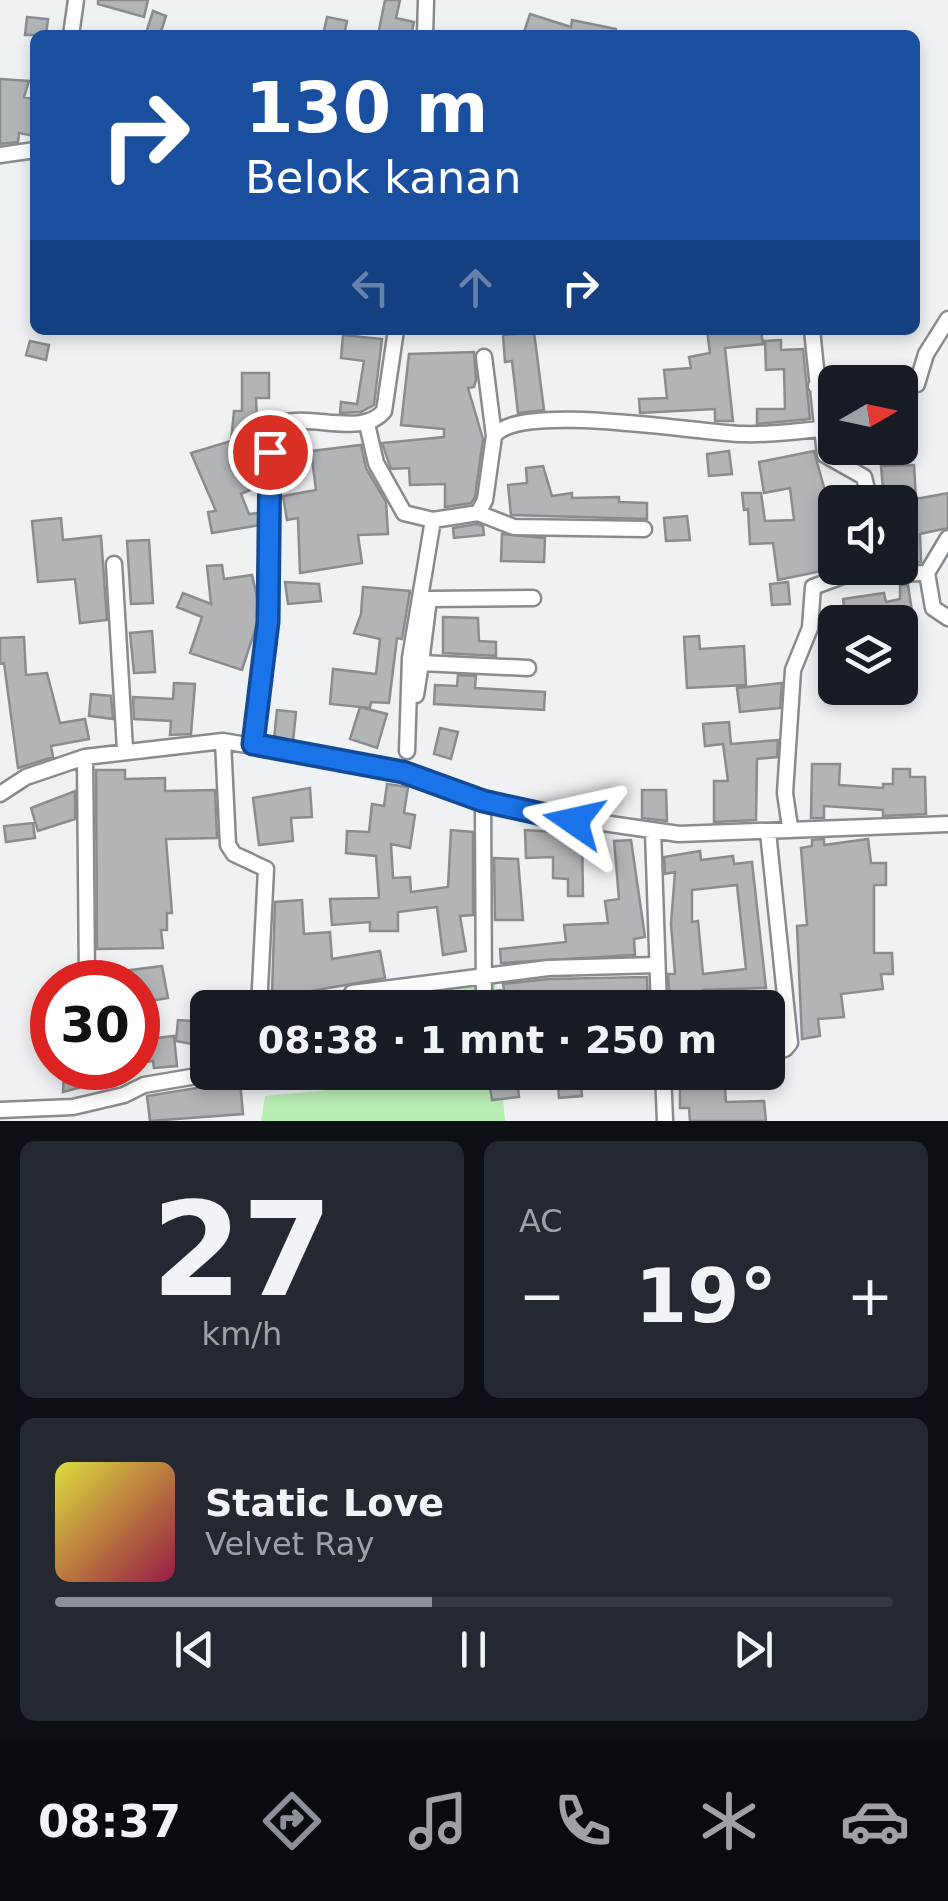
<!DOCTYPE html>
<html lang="id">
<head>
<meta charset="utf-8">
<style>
	:root { --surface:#171b24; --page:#242831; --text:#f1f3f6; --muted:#9ea1a6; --line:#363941; --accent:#8c9099 }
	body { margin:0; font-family:"DejaVu Sans",sans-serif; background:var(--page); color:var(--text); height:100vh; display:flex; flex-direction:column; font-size:38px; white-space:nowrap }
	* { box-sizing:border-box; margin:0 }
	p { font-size:32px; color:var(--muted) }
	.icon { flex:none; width:55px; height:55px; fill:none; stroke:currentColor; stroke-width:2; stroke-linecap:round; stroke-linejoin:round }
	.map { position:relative; height:1121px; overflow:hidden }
	.sheet { display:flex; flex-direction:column; gap:20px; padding:20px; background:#0d0f14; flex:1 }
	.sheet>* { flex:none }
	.hud { position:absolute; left:30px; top:30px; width:890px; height:305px; border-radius:15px; box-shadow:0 5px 15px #0003; background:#1a4fa0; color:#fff; overflow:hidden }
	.needle { width:65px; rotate:81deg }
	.fabs { position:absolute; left:818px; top:365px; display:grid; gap:20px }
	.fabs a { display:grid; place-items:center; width:100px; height:100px; border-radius:15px; background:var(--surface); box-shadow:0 5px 15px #0003; font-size:50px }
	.speed { position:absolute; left:30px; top:960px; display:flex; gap:20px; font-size:50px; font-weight:700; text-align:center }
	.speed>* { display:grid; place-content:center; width:130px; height:130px; border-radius:50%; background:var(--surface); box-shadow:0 5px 15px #0003; line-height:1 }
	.speed .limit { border:15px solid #d22; background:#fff; color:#111 }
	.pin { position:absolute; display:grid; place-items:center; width:85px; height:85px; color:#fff; margin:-42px; border:5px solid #fff; border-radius:50%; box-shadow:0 2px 10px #0007 }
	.me { position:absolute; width:110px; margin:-55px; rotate:281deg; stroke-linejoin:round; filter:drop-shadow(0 0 8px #0008) }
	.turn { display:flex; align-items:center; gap:35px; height:210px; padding:0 50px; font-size:45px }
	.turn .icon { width:130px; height:130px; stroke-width:2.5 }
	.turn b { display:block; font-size:70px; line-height:85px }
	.lanes { display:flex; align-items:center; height:95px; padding:0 50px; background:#0003; justify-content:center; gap:50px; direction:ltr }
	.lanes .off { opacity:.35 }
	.big { font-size:75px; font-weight:700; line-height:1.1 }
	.sheet .tile { flex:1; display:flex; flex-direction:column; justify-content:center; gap:15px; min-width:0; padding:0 35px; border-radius:15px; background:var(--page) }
	.sheet .dial { align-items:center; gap:0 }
	.dial b { font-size:130px; line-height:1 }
	.song { display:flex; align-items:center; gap:30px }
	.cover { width:120px; height:120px; border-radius:15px; background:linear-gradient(135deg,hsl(60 70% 55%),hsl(340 70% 35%)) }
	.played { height:10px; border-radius:5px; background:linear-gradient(90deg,var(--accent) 45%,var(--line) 45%) }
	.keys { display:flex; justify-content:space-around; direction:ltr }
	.heat { display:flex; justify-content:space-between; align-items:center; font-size:55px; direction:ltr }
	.sheet .tiles { flex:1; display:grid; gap:20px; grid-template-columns:1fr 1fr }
	.tile:last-child { grid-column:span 2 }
	.trip { position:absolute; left:190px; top:990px; width:595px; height:100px; border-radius:15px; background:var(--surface); box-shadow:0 5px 15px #0003; font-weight:700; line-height:100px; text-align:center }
	.menu { display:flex; height:160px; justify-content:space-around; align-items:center; background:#090b0e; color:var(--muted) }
	.menu .icon { width:70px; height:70px }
	.menu .current { color:var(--accent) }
	.menu b { font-size:45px; color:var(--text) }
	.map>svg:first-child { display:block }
	.green { fill:#b9eeb4 }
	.building { fill:#b2b4b6; stroke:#8a8c8f; stroke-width:2.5; fill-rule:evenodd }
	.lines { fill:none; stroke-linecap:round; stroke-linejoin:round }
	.street-casing { stroke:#898c8e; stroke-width:19 }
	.street { stroke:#fff; stroke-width:14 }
	.route-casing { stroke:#114b97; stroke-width:25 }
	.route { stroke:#1a73e8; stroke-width:18 }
</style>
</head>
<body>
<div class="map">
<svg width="948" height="1121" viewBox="0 0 948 1121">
	<rect width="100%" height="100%" fill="#eff1f3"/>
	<!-- green -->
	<path class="green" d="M495 984 496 1007 433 1008 434 988Z
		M350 1073H501L505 1121H261L265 1096 350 1088Z"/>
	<!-- building -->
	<path class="building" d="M98 0H148L144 17 98 4Z
		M385 0H400L396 18 414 22 411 35H378Z
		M153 11 166 16 160 35 147 30Z
		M530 14 571 27 572 20 616 29V35H523Z
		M27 17 48 19 46 35H25Z
		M327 17 347 21 344 35H323Z
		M0 79 29 81 24 97 35 99V136L19 133 18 142 0 144Z
		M707 330H761L763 344 725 348 733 421H715V409L640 413 639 399 667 398 664 370 691 368 689 357 710 353Z
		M534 332 544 410 518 413 512 361 505 362 503 335Z
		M343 335 382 339 374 405 361 412 340 413 341 402 357 404 364 361 341 358Z
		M781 340V350L803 349 810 419 757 424V409H785L784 369 766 370 765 341Z
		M30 341 49 345 46 360 26 355Z
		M474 352 476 380 474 387 468 388 483 439 475 497 471 503 445 507V484L410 485 409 468 391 469 382 443 444 437V429L401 425 409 354Z
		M242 373H269V398H256L258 447 238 449 254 488 241 494 249 514 260 513V525L212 533 208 512 216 511 191 453 231 441 234 411H242Z
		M361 445 366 468 386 502 388 534 358 535 362 563 300 573 298 518 287 520 283 496 316 490 311 451Z
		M729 451 732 474 709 476 707 454Z
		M814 451 825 491 856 488 859 502H835V539L827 540 831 569 778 580 773 543 750 544 748 509 744 510 742 493H761L765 521 794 520 790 488 764 493 759 462Z
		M914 465 916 499 948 493V528L920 534 921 562 900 563V488L883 489 881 466Z
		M543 466 552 496 572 493V498L619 497V502L647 503V519L511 515 508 485 527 483 526 468Z
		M687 516 690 540 666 541 664 518Z
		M61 518 63 540 101 536 107 620 80 623 75 579 38 582 32 521Z
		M477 524 483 526 484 535 454 538 453 528Z
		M502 534 545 538 544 562 501 561Z
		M149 540 153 603 131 604 127 541Z
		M222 565 224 579 252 575 258 601 257 624 242 670 190 653 202 617 177 607 183 593 211 604 207 566Z
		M285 582 319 584 321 601 288 604Z
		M788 582 790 604 772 605 770 584Z
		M900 585H908L914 624 867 622 866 618 846 621 843 599 884 593 886 602 900 599Z
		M363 587 410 591 402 639 397 638 389 703 371 702 370 708 330 704 333 669 376 674 380 639 354 633 361 614Z
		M443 617 478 618 479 641 496 642V656L443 653Z
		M152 631 155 672 134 673 130 633Z
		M699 636 700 649 744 646 746 685 687 688 684 637Z
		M24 637 26 675 47 673 60 723 85 719 89 739 51 746 53 757 18 768 4 663 0 664V638Z
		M458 675 476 676 475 688 545 692 544 710 434 704 435 685 457 686Z
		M174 683 195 684 191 734 170 735 171 721 134 719 133 697 173 699Z
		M782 683 780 708 740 712 737 688Z
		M91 694 111 696 113 719 89 716Z
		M360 707 387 714 377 748 350 739Z
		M277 710 296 712 293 742 274 739Z
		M729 722 731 744 778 740 777 757 757 759 756 820 714 822V781H728L723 744 705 746 703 724Z
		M440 728 458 732 451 759 434 754Z
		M812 764H840L839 785 883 788V784H893V769H910V777H925L926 814 883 816V810L824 806V818H811Z
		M96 770H125V779L165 778V791L215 790 217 838 166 839 172 913H167V930H161L163 948 97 949Z
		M387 784 408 787 404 813 415 815 410 848 391 844 393 878 410 877 411 892 448 887 451 830 473 832V915L460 916 466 951 443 955 437 907 398 912V931H370V922L332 925 330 899 379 898 376 856 346 853 347 831 369 832 372 804 384 806Z
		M310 788 312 817 291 818 293 841 259 845 253 798Z
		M642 790H666L667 821 642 818Z
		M75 791V819L38 831 31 808Z
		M33 823 35 838 6 842 4 826Z
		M525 830 582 834 583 896H568V879L553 878V857L526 858Z
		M824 839V845L868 839 871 863H886V885H874V953H892L893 974H881L883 989 841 994 844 1017 818 1019 820 1036 802 1039 797 926 807 925 801 848 812 846V840Z
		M631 840 645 937 634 939 635 955 501 963 500 949 566 942 564 925 608 923 605 901 619 899 614 841Z
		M700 851 701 860 733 856 734 864 752 862 766 988 703 990 705 1008H670L668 974H675L671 924 675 872 665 874 664 857ZM737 885 746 969 703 974 698 921 692 922V890Z
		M494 858 518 859 523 920H495Z
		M302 900 304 934 330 932 332 959 380 951 385 978 306 992 272 993 275 902Z
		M162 966 168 998 138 1003V982H100V974Z
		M647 977 648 1008H495V991L504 989 503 984 549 979Z
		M178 1020 208 1022V1047L176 1041Z
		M174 1036 177 1066 154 1068 153 1061 138 1063V1040Z
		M64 1068H136V1072L63 1092Z
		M557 1072H580L582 1096 559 1098Z
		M680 1072H711L713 1087H725L726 1102 764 1101 766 1121H690L689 1108H680Z
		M517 1077 519 1097 492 1100 489 1080Z
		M240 1081 243 1114 150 1121 147 1096Z"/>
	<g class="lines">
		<defs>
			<path id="street" d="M71 35 76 0
				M425 35 426 0
				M0 155 35 150
				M812 330 825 455 864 477 870 502
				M484 357 494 436
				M816 386 835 387
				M900 388 917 384 926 354 948 319
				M367 424 376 463 404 513 433 520 410 658 407 751
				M478 513 485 500 494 436C519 401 698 433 742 434 768 435 794 432 819 429
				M433 520 478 513 514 527 644 529
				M114 564 125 749
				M927 573 933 608 948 618
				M421 663 429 599 533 598
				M416 695 421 663 528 668
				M223 741 228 845 234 854 266 869 259 1008
				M253 744 268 622 273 438 282 423C312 414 363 437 384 411L396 330
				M85 757 87 982
				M0 794 26 777 85 757 223 741 403 772 527 812 679 834 948 824
				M483 801 484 1008
				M790 827 785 793 793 670 810 628 813 587 848 574 927 573 948 538
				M653 831 659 1008
				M352 993 548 968 657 965
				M768 1052 785 1049 790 1043 768 832
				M663 1072 665 1121
				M0 1110 73 1107 124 1095 144 1085 220 1072"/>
		</defs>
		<!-- street casing -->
		<use href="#street" class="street-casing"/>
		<!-- street -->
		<use href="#street" class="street"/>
	</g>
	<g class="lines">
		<defs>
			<path id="route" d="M270 452 268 622 253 744 403 772 483 801 574 821"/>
		</defs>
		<!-- route casing -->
		<use href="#route" class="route-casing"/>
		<!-- route -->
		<use href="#route" class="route"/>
	</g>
</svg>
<div class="fabs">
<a><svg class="needle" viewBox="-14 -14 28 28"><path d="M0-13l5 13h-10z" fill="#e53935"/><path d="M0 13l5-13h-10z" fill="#9ea1a6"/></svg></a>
<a><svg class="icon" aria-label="sound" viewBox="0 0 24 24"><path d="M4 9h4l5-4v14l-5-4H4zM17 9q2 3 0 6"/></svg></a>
<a><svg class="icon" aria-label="layers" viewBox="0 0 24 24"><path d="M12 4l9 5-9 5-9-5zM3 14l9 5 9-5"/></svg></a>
</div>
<div class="speed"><div class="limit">30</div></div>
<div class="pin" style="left:270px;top:452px;background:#d93025"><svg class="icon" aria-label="arrive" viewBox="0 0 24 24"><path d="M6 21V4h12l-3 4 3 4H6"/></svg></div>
<svg class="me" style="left:574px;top:821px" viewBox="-20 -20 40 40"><path d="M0-17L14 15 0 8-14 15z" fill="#1a73e8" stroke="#fff" stroke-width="4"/></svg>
<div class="trip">08:38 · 1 mnt · 250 m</div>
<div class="hud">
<div class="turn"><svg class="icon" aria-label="right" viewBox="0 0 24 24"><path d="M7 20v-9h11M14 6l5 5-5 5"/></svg><div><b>130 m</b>Belok kanan</div></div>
<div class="lanes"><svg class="icon off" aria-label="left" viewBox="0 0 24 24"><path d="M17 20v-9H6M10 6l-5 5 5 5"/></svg><svg class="icon off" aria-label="ahead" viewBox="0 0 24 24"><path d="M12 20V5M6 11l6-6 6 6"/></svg><svg class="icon" aria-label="right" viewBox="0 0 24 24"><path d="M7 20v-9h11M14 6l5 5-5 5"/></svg></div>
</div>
</div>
<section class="sheet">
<div class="tiles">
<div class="tile dial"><b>27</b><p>km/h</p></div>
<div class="tile"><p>AC</p>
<div class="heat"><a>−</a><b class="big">19°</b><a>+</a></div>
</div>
<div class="tile">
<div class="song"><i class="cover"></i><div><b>Static Love</b><p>Velvet Ray</p></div></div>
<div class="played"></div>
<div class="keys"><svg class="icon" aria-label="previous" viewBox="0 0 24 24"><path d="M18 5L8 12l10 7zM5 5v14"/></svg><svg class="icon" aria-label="pause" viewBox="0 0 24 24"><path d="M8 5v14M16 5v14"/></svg><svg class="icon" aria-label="next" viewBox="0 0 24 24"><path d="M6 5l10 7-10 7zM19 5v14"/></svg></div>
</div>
</div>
</section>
<nav class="menu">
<b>08:37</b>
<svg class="icon current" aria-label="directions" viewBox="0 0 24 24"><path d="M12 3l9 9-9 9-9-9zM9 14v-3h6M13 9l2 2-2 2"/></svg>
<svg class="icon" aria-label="music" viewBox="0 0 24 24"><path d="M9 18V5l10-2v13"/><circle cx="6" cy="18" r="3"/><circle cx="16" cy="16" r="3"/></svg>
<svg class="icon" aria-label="phone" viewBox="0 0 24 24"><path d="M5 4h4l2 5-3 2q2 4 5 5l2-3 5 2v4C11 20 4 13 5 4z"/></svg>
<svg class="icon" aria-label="climate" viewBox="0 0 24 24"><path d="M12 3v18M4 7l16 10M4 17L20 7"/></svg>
<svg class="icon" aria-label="car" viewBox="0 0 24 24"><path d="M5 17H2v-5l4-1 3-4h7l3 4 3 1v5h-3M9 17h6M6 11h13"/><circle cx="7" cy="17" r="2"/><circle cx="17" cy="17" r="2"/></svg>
</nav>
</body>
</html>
